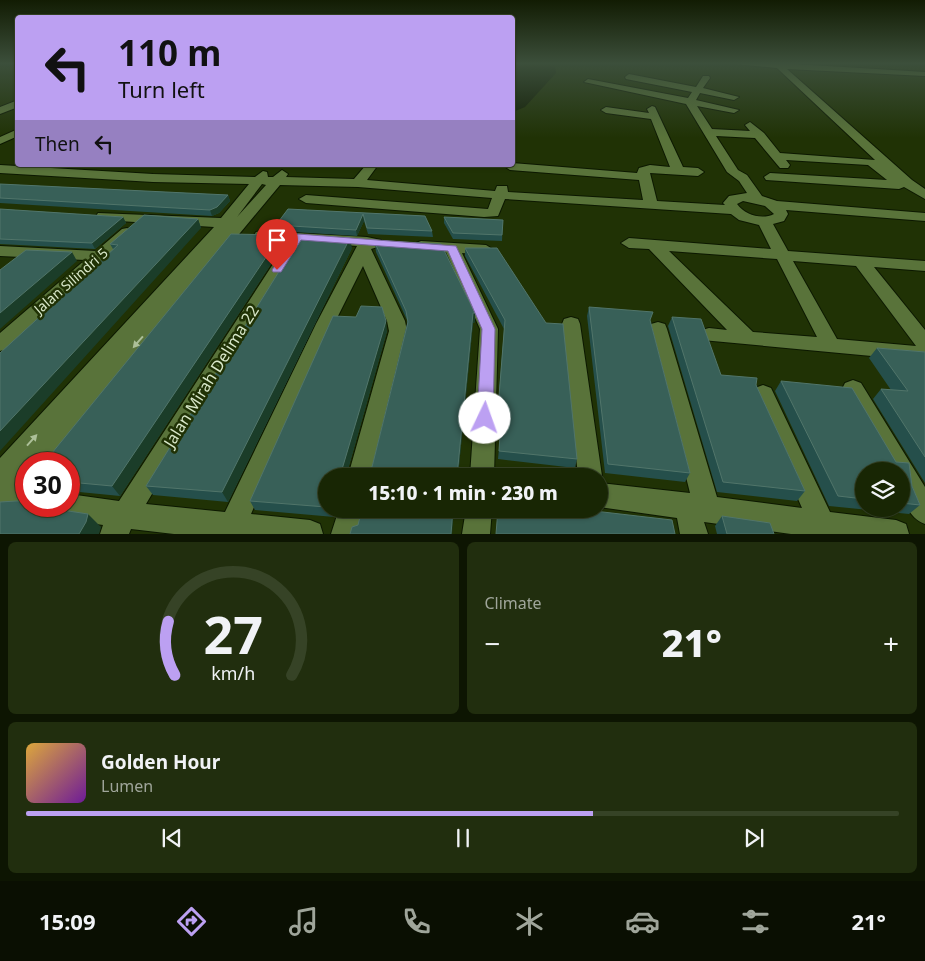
<!DOCTYPE html>
<html lang="en">
<head>
<meta charset="utf-8">
<style>
	:root { --surface:#182604; --page:#212e0e; --text:#f1f3f6; --muted:#9fa59a; --line:#364326; --accent:#bca0f2 }
	body { margin:0; font-family:"Noto Sans",sans-serif; background:var(--page); color:var(--text); height:100vh; display:flex; flex-direction:column; font-size:19px; white-space:nowrap }
	* { box-sizing:border-box; margin:0 }
	p { font-size:16px; color:var(--muted) }
	.icon { flex:none; width:28px; height:28px; fill:none; stroke:currentColor; stroke-width:2; stroke-linecap:round; stroke-linejoin:round }
	.map { position:relative; height:534px; overflow:hidden }
	.details { display:flex; flex-direction:column; gap:8px; padding:8px; background:#0d1502; flex:1 }
	.details>* { flex:none }
	.top-card { position:absolute; left:15px; top:15px; width:500px; height:152px; border-radius:5px; box-shadow:0 1px 4px #0004,0 0 0 1px var(--line); background:#bca0f2; color:#111; overflow:hidden }
	.buttons { position:absolute; left:855px; top:462px; display:grid; gap:10px }
	.buttons a { display:grid; place-items:center; width:55px; height:55px; border-radius:50%; background:var(--surface); box-shadow:0 1px 4px #0004,0 0 0 1px var(--line); font-size:25px }
	.speed { position:absolute; left:15px; top:452px; display:flex; gap:10px; font-size:25px; font-weight:700; text-align:center }
	.speed>* { display:grid; place-content:center; width:65px; height:65px; border-radius:50%; background:var(--surface); box-shadow:0 1px 4px #0004,0 0 0 1px var(--line); line-height:1 }
	.speed .limit { border:8px solid #d22; background:#fff; color:#111 }
	.pin { position:absolute; display:grid; place-items:center; width:42px; height:42px; color:#fff; margin:-51px -21px; border-radius:50% 50% 50% 0; rotate:-45deg; box-shadow:0 0 5px #0007 }
	.pin .icon { rotate:45deg }
	.me { position:absolute; width:55px; margin:-28px; rotate:3deg; stroke-linejoin:round; filter:drop-shadow(0 0 4px #0008) }
	.turn { display:flex; align-items:center; gap:18px; height:105px; padding:0 20px; font-size:22px }
	.turn .icon { width:65px; height:65px; stroke-width:2.5 }
	.turn b { display:block; font-size:35px; line-height:42px }
	.then { display:flex; align-items:center; height:48px; padding:0 20px; background:#0003; gap:10px; font-size:19px }
	.big { font-size:38px; font-weight:800; line-height:1.1 }
	.details .widget { flex:1; display:flex; flex-direction:column; justify-content:center; gap:8px; min-width:0; padding:0 18px; border-radius:8px; background:var(--page) }
	.details .dial { align-items:center; gap:0 }
	.dial svg { height:130px; overflow:visible; fill:none; stroke:var(--line); stroke-width:7; stroke-linecap:round; text-anchor:middle }
	.dial text { fill:var(--text); stroke:none }
	.song { display:flex; align-items:center; gap:15px }
	.cover { width:60px; height:60px; border-radius:8px; background:linear-gradient(135deg,hsl(40 70% 55%),hsl(280 70% 35%)) }
	.played { height:5px; border-radius:2px; background:linear-gradient(90deg,var(--accent) 65%,var(--line) 65%) }
	.keys { display:flex; justify-content:space-around; direction:ltr }
	.heat { display:flex; justify-content:space-between; align-items:center; font-size:28px; direction:ltr }
	.details .tiles { flex:1; display:grid; gap:8px; grid-template-columns:1fr 1fr }
	.widget:last-child { grid-column:span 2 }
	.trip { position:absolute; left:318px; top:468px; width:290px; height:50px; border-radius:25px; background:var(--surface); box-shadow:0 1px 4px #0004,0 0 0 1px var(--line); font-weight:800; line-height:50px; text-align:center }
	.tab-bar { display:flex; height:80px; justify-content:space-around; align-items:center; background:#0a0f02; color:var(--muted) }
	.tab-bar .icon { width:35px; height:35px }
	.tab-bar .current { color:var(--accent) }
	.tab-bar b { font-size:22px; color:var(--text) }
	.map>svg:first-child { display:block }
	.water { fill:#101b02 }
	.lines { fill:none; stroke-linecap:round; stroke-linejoin:round }
	.street-casing { stroke:#0c1800; stroke-width:2 }
	.street { fill:#59733a; fill-rule:evenodd }
	.wall { fill:#254f4b; fill-rule:evenodd }
	.shaded-wall { fill:#1b3d29 }
	.building { fill:#386058; stroke:#51756a }
	.oneway { fill:#acbf98 }
	.route { fill:#bca0f2; stroke:#7a689d }
	.labels { text-anchor:middle; stroke-width:5; stroke-linejoin:round; paint-order:stroke }
	.street-label { font-size:14px; fill:#d9e8ca; stroke:#203205 }
	.near-street-label { font-size:16px; fill:#d9e8ca; stroke:#203205 }
</style>
</head>
<body>
<div class="map">
<svg width="925" height="534" viewBox="0 0 925 534">
	<rect width="100%" height="100%" fill="#203205"/>
	<!-- water -->
	<path class="water" d="M513 63H555L556 73 525 107 513 112Z"/>
	<g class="lines">
		<defs>
			<path id="street" d="M723 63H778L925 72V76L787 69 912 180 925 189V199L904 187 899 189 766 180 764 177 770 173 887 180 868 165 786 160 790 165 788 168H780L755 138 716 136 738 170 747 175 762 196 777 201 925 213V221L786 210 788 214 784 221 773 224 788 251 925 261V271L874 267 925 330V361L702 340 699 335 702 330 709 328 727 330 649 249 629 248 621 243 629 238 771 249 759 225 739 220 731 214 505 199 498 216 484 217 306 203 299 199 306 195 488 209 492 198 358 187 280 185 48 464H26V506H37L35 510C23 515 12 511 0 516V458L214 227 103 220 98 219 96 216 98 213 221 218 249 184 153 182 0 173V165L153 174 255 177 263 171 267 172 268 177H273L282 170 288 174 286 177 354 179 366 165H378L367 180 495 191 497 186H507L508 192 643 200 639 180 510 170 504 166 512 165V163L637 173 639 168 650 165 670 167 651 119 606 113 601 110 606 107 649 113 647 109 652 106 655 107 683 167 698 168 704 172 698 176 650 173 657 201 725 205 723 203 729 196 747 193 739 181 727 172 686 104 584 82 588 79 688 98 692 92 626 79 625 77 629 74 696 87 703 76H709L710 78 703 88 739 97 734 100 700 93 696 100 739 110 734 113 697 106 712 129 750 131 745 125 750 122 764 133 780 153 875 160 777 68ZM262 184 266 185 237 217ZM743 201 765 206 774 214C762 220 745 215 737 204ZM669 251 777 259 817 337 753 332ZM793 261 856 266 916 346 837 339Z
				M18 100V107L0 114V107Z
				M18 129V136L0 144V137Z
				M127 228 134 232 132 235 7 349 0 351V333L85 260 0 256V246L96 251 122 229Z
				M261 231 367 237 381 240 384 243 381 246 371 249 405 321 407 331 372 476H348L389 331 387 321 363 266 334 324 251 514 310 520 320 524 323 534H174L131 529 129 534H100L103 525 63 519 54 515 50 506H69V494L119 501 288 241 256 238 254 235 256 232ZM302 242 357 246 316 324 225 512 146 504Z
				M421 241 486 245 494 250 486 255 462 253 498 329 494 476H470L480 329 446 252 416 249 413 246 416 243Z
				M571 317 578 319 580 324 602 476 600 483 690 493 649 329 651 324 658 322 665 324 667 329 717 497 802 508 752 394 755 388 763 385 771 388 830 512 896 520 906 524 909 534H791L704 522 708 534H680L677 518 599 507V476H578L562 324 564 319Z
				M853 380 861 383 925 487V524C904 516 901 492 901 471H888L842 389 845 383Z
				M339 509H365L359 534H331Z
				M466 509H492L490 534H462Z"/>
		</defs>
		<!-- street casing -->
		<use href="#street" class="street-casing"/>
		<!-- street -->
		<use href="#street" class="street"/>
	</g>
	<!-- wall -->
	<path class="wall" d="M0 184 228 195 230 201 219 213 212 216 0 203Z
		M0 209 123 217 126 223 95 249 0 244Z
		M288 209 425 216 432 231 433 237 368 234 364 221 357 236 278 231 276 225Z
		M444 217 503 220 502 241 453 239 444 223Z
		M198 219 201 228 113 249 110 244Z
		M375 243 475 313V322L473 323 458 476H365L372 467 407 324V320L376 252Z
		M284 244 120 496 69 491V464Z
		M352 248 228 502 153 495 146 486Z
		M465 248H497L577 459 575 468 498 459 501 428H497V418L504 329 465 256Z
		M589 307 650 320 690 473 685 482 605 473 587 316Z
		M356 317 387 331 346 476H326V509H337L334 517 255 510 250 501Z
		M672 317 721 375 756 385 805 491 797 501 717 492 668 326Z
		M877 348 925 352V483L873 399 881 389 891 390 869 358Z
		M781 381 896 462 912 486 920 505 909 514 829 506 775 391ZM864 471H901V509H864Z
		M722 516 774 534H717L715 526Z"/>
	<!-- shaded-wall -->
	<path class="shaded-wall" d="M228 195 230 201 219 213 212 216 210 210Z
		M363 214 364 221 357 236 356 230Z
		M123 217 126 223 95 249 92 243Z
		M198 219 201 228 0 451V431Z
		M281 235 284 244 120 496 112 486Z
		M350 238 352 248 228 502 222 492Z
		M72 252 77 261 0 329V313Z
		M473 313H475V322L473 323 458 476H457Z
		M386 321 387 331 346 476H340Z
		M332 509H337L334 517Z
		M453 509H454L452 534H451Z
		M88 514 101 527 99 534H79Z"/>
	<!-- building -->
	<path class="building" d="M0 184 228 195 217 207 210 210 0 198Z
		M0 209 123 217 92 243 0 239Z
		M288 209 425 216 432 231 367 228 363 214 356 230 276 225Z
		M144 215 198 219 0 431V353L118 245 110 244Z
		M444 217 503 220 502 235 453 233Z
		M231 234 281 235 112 486 69 482V464H43Z
		M301 236 350 238 222 492 146 486Z
		M386 241 441 244 475 313H473L457 476H365L367 468 372 467 408 322 406 311 375 243Z
		M465 248H497L546 323 563 324 577 459 499 451 501 419H498V409L505 320Z
		M26 250 72 252 0 313V270Z
		M361 306 382 307 386 321 340 476H326V507L250 501 333 316 356 317Z
		M589 307 653 312 650 320 690 473 608 464Z
		M672 317 701 319 721 375 757 378 756 385 805 491 723 482Z
		M877 348 925 352V457L881 389 908 391Z
		M781 381 852 388 896 462 909 463 912 486 920 505 901 503V471H864V499L838 496Z
		M16 501H26V506H46L49 508 88 514 86 522 79 534H0V502Z
		M362 509H453L451 534H350L352 527 358 525Z
		M498 509H577L672 520 675 534H496Z
		M722 516 770 523 774 534H727Z"/>
	<!-- one-way arrows -->
	<defs><path id="oneway-solid" d="M-6-.8H1V-3.2L6.5 0L1 3.2V.8H-6Z" transform="scale(1.25)"/></defs>
	<g class="oneway">
		<use href="#oneway-solid" transform="translate(138 342) rotate(131)"/>
		<use href="#oneway-solid" transform="translate(32 440) rotate(-48)"/>
	</g>
	<!-- sky -->
	<linearGradient id="sky" x2="0" y2="1"><stop stop-color="#121c03"/><stop offset="0.46" stop-color="#3c4f3b"/><stop offset="1" stop-color="#3c4f3b" stop-opacity="0"/></linearGradient>
	<rect width="925" height="138" fill="url(#sky)"/>
	<!-- route -->
	<path class="route" d="M298 234 456 246 495 329 493 418 490 423 485 425 479 423 477 418 482 329 448 251 301 240 281 272H273L272 270 294 235Z"/>
	<g class="labels">
		<!-- street labels -->
		<g class="street-label">
			<text transform="translate(71 281) rotate(-41)" y="5">Jalan Silindri 5</text>
		</g>
		<!-- near-street labels -->
		<g class="near-street-label">
			<text transform="translate(211 376) rotate(-58)" y="6">Jalan Mirah Delima 22</text>
		</g>
	</g>
</svg>
<div class="buttons">
<a><svg class="icon" aria-label="layers" viewBox="0 0 24 24"><path d="M12 4l9 5-9 5-9-5zM3 14l9 5 9-5"/></svg></a>
</div>
<div class="speed"><div class="limit">30</div></div>
<div class="pin" style="left:277px;top:270px;background:#d93025"><svg class="icon" aria-label="arrive" viewBox="0 0 24 24"><path d="M6 21V4h12l-3 4 3 4H6"/></svg></div>
<svg class="me" style="left:485px;top:418px" viewBox="-20 -20 40 40"><circle r="19" fill="#fff"/><path d="M0-13L10 11 0 6-10 11z" fill="#bca0f2"/></svg>
<div class="trip">15:10 · 1 min · 230 m</div>
<div class="top-card">
<div class="turn"><svg class="icon" aria-label="left" viewBox="0 0 24 24"><path d="M17 20v-9H6M10 6l-5 5 5 5"/></svg><div><b>110 m</b>Turn left</div></div>
<div class="then">Then<svg class="icon" aria-label="left" viewBox="0 0 24 24"><path d="M17 20v-9H6M10 6l-5 5 5 5"/></svg></div>
</div>
</div>
<section class="details">
<div class="tiles">
<div class="widget dial"><svg viewBox="0 0 100 80">
<path d="M14 69A42 42 0 1 1 86 69"/>
<path d="M14 69A42 42 0 0 1 10 36" stroke="#bca0f2"/>
<text x="50" y="56" font-size="32" font-weight="700">27</text>
<text x="50" y="72" font-size="11">km/h</text>
</svg></div>
<div class="widget"><p>Climate</p>
<div class="heat"><a>−</a><b class="big">21°</b><a>+</a></div>
</div>
<div class="widget">
<div class="song"><i class="cover"></i><div><b>Golden Hour</b><p>Lumen</p></div></div>
<div class="played"></div>
<div class="keys"><svg class="icon" aria-label="previous" viewBox="0 0 24 24"><path d="M18 5L8 12l10 7zM5 5v14"/></svg><svg class="icon" aria-label="pause" viewBox="0 0 24 24"><path d="M8 5v14M16 5v14"/></svg><svg class="icon" aria-label="next" viewBox="0 0 24 24"><path d="M6 5l10 7-10 7zM19 5v14"/></svg></div>
</div>
</div>
</section>
<nav class="tab-bar">
<b>15:09</b>
<svg class="icon current" aria-label="directions" viewBox="0 0 24 24"><path d="M12 3l9 9-9 9-9-9zM9 14v-3h6M13 9l2 2-2 2"/></svg>
<svg class="icon" aria-label="music" viewBox="0 0 24 24"><path d="M9 18V5l10-2v13"/><circle cx="6" cy="18" r="3"/><circle cx="16" cy="16" r="3"/></svg>
<svg class="icon" aria-label="phone" viewBox="0 0 24 24"><path d="M5 4h4l2 5-3 2q2 4 5 5l2-3 5 2v4C11 20 4 13 5 4z"/></svg>
<svg class="icon" aria-label="climate" viewBox="0 0 24 24"><path d="M12 3v18M4 7l16 10M4 17L20 7"/></svg>
<svg class="icon" aria-label="car" viewBox="0 0 24 24"><path d="M5 17H2v-5l4-1 3-4h7l3 4 3 1v5h-3M9 17h6M6 11h13"/><circle cx="7" cy="17" r="2"/><circle cx="17" cy="17" r="2"/></svg>
<svg class="icon" aria-label="filters" viewBox="0 0 24 24"><path d="M4 7h16M4 17h16"/><circle cx="9" cy="7" r="2"/><circle cx="15" cy="17" r="2"/></svg>
<b>21°</b>
</nav>
</body>
</html>
